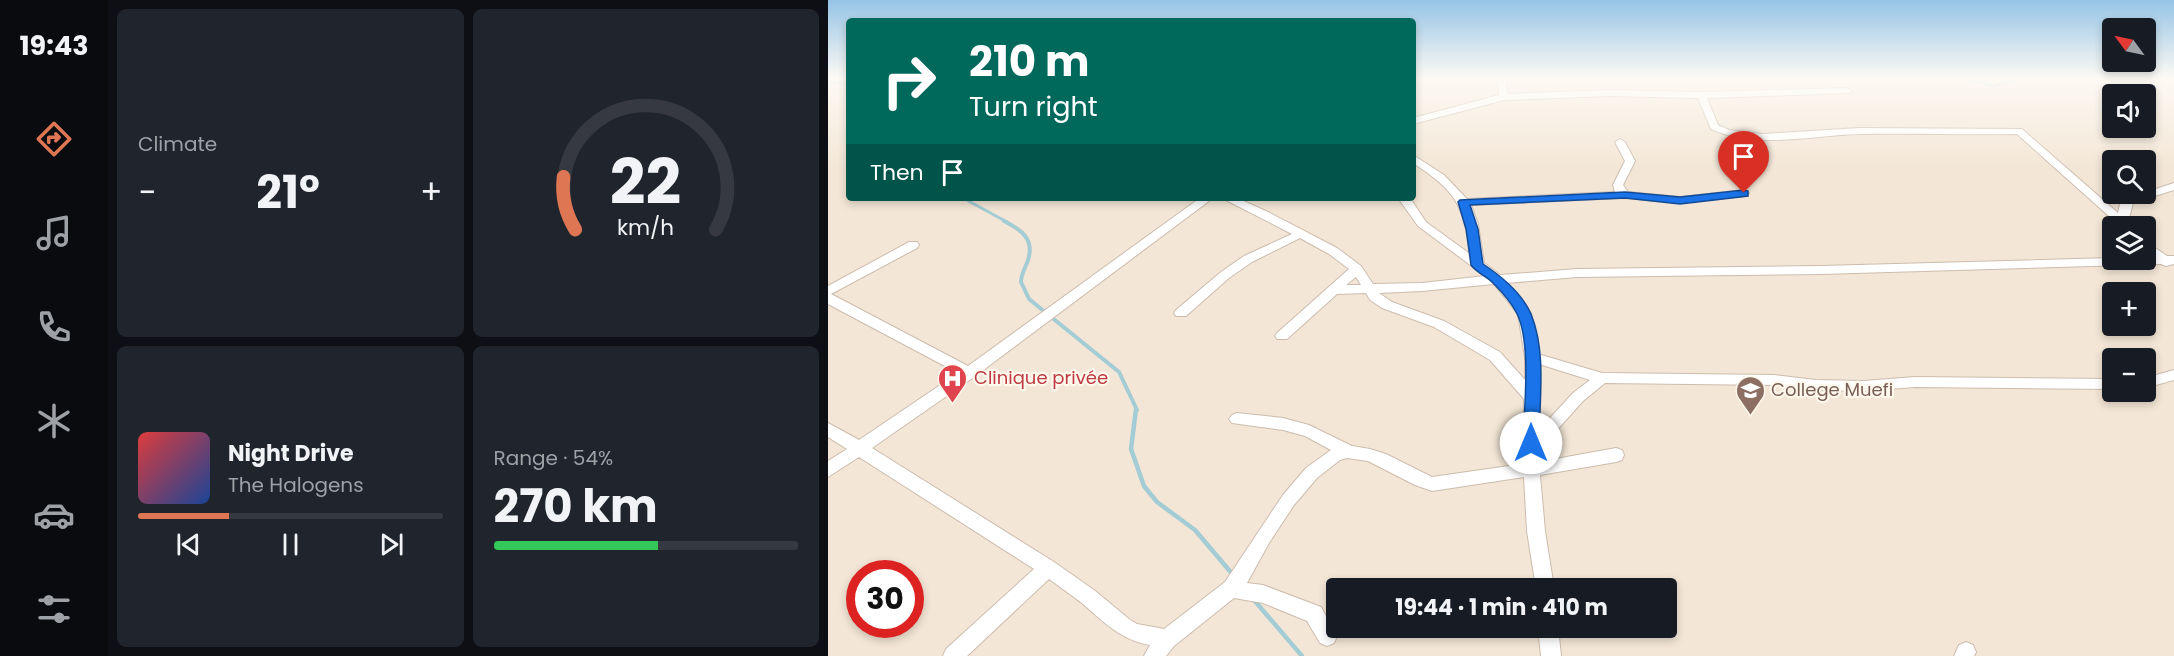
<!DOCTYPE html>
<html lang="en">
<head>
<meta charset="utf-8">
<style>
	:root { --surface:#171b24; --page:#20242c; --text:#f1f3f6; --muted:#9ea1a6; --line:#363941; --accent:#df7653 }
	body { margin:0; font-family:Poppins,sans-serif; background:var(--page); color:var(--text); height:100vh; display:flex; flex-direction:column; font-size:22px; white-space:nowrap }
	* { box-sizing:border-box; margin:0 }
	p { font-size:20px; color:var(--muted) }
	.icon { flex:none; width:33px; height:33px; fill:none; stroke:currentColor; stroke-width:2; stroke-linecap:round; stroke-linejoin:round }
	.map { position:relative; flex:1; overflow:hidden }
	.side { display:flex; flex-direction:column; gap:9px; padding:9px; background:#0d0f14; width:720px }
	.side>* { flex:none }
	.top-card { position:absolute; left:18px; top:18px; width:570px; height:183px; border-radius:6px; box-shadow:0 3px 9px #0003; background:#00695c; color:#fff; overflow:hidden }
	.needle { width:39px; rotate:303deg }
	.buttons { position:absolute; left:1274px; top:18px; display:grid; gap:12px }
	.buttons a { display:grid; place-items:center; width:54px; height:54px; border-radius:6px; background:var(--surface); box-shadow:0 3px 9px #0003; font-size:30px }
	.speed { position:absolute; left:18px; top:560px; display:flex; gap:12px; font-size:30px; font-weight:700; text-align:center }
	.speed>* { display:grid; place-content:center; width:78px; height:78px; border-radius:50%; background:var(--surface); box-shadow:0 3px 9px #0003; line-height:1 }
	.speed .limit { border:9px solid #d22; background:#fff; color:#111 }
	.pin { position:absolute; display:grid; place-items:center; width:51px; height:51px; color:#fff; margin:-62px -26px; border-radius:50% 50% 50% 0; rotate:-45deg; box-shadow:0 0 6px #0007 }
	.pin .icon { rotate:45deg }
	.me { position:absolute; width:66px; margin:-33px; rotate:0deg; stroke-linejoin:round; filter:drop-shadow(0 0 4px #0008) }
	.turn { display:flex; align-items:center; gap:21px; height:126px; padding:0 24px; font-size:27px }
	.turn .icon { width:78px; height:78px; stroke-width:2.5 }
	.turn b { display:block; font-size:42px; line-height:51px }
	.then { display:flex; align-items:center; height:57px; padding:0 24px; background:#0003; gap:12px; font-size:22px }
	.big { font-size:45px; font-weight:700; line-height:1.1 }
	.side .tile { flex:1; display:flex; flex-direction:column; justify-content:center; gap:9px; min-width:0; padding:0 21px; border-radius:9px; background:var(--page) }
	.side .dial { align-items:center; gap:0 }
	.dial svg { height:156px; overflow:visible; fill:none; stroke:var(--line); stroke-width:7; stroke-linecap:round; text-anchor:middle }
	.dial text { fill:var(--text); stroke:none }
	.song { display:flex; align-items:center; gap:18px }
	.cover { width:72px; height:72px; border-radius:9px; background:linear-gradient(135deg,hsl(0 70% 55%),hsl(220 70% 35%)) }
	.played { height:6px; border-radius:3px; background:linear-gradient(90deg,var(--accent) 30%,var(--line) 30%) }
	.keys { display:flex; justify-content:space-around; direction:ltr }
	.heat { display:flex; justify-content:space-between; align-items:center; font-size:33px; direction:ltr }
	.charge { height:9px; border-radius:4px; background:linear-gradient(90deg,#34c759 54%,var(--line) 0) }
	.side .tiles { flex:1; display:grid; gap:9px; grid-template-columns:repeat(2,1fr) }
	.trip { position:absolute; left:498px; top:578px; width:351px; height:60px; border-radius:6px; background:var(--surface); box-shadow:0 3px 9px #0003; font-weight:700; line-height:60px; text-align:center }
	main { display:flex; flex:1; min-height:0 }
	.tabs { display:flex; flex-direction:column; width:108px; justify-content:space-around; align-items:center; background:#090b0e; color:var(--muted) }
	.tabs .icon { width:42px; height:42px }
	.tabs .selected { color:var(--accent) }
	.tabs b { font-size:27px; color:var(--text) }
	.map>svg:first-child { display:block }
	.residential { fill:#f3e6d6; fill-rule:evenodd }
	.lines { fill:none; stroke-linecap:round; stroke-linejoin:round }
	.stream-far2 { stroke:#a3ccd5; stroke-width:3 }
	.stream-far1 { stroke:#a3ccd5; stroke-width:4 }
	.stream { stroke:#a3ccd5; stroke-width:4.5 }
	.minor-casing { stroke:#cdbcae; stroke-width:2 }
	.minor { fill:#fff; fill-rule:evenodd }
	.route { fill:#1a73e8; stroke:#114b97; stroke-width:1.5 }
	.labels { text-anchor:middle; stroke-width:4.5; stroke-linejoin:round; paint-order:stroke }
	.health-label { font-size:18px; fill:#be3a42; stroke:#fef8ed; text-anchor:start }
	.education-label { font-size:18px; fill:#785e54; stroke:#fef8ed; text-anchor:start }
</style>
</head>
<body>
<main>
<nav class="tabs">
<b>19:43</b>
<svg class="icon selected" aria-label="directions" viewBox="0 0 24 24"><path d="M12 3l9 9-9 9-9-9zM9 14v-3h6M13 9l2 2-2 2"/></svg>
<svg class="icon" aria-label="music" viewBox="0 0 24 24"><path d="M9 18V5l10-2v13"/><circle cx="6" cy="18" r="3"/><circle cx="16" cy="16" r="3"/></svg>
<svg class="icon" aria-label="phone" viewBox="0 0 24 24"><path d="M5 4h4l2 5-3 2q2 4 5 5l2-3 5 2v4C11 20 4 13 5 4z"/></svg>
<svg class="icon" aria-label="climate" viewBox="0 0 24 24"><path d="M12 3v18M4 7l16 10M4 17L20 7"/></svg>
<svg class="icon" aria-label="car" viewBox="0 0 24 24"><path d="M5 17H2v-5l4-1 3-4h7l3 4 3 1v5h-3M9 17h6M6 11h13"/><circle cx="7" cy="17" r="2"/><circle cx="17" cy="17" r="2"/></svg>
<svg class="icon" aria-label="filters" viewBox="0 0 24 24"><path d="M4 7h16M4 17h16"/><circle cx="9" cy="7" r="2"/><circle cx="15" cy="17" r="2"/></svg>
</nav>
<section class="side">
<div class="tiles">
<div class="tile"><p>Climate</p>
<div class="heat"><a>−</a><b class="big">21°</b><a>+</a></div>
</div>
<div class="tile dial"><svg viewBox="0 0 100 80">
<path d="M14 69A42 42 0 1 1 86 69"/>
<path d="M14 69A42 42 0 0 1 8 42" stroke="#df7653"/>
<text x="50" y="56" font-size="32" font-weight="700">22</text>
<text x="50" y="72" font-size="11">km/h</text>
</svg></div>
<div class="tile">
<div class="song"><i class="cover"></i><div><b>Night Drive</b><p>The Halogens</p></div></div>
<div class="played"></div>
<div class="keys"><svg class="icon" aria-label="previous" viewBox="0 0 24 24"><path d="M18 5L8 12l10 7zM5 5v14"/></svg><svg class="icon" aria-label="pause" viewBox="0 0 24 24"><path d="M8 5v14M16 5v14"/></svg><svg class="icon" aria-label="next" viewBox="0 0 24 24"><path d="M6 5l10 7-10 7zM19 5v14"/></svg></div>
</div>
<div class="tile"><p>Range · 54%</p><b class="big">270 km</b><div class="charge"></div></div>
</div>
</section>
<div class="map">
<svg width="1346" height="656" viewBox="0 0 1346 656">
	<rect width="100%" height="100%" fill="#fbf4e7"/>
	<!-- residential -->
	<path class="residential" d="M0 78H21V198H585V78H1346V656H0ZM1284 94H1317V128H1284ZM1284 160H1317V194H1284ZM1284 226H1317V260H1284ZM1284 292H1317V326H1284ZM1284 358H1317V392H1284ZM32 573H82V624H32ZM508 588H838V627H508Z"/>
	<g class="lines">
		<!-- stream-far2 -->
		<path class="stream-far2" d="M1136 78 1166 86 1195 78
			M0 82 21 84
			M135 198 179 222"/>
		<!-- stream-far1 -->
		<path class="stream-far1" d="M176 221C194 230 208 240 199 263 196 270 193 275 193 282L201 299 291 372 309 410"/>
		<!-- stream -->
		<path class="stream" d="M308 409 303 449 316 486 329 502 367 530 406 576
			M426 600 474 656"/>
		<defs>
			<path id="minor" d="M669 78H677L680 94 781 90 873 92 1019 88 1024 91 1022 93 879 98 890 125 901 130 934 134 1031 128 1194 129 1290 213 1292 204 1297 199 1346 183V190L1305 203 1300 222 1304 226H1292L1189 134C1136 135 1084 133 1032 134 984 135 928 150 883 129L870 98 781 96 676 100 585 124V118L671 95Z
				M792 139 797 142 807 161 795 185 800 192 852 197 916 190 921 193 916 196 852 203 797 198 643 205 650 224 656 263 672 275 749 269 993 266 1284 258 1317 260V257H1324L1317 251V241L1339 256H1346V264L1338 266 1333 264 993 274 749 277 679 283 703 313 710 354 774 373 946 375 988 380 1035 381 1087 377 1284 379V389L1087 387 1035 391 988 390 946 385 777 383 755 401 720 440 711 446V462L788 448 794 450 796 455 794 460 788 462 712 475 717 531 726 588H708L699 531 696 477 604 491 587 485 540 461 519 458 512 460 489 478 466 505 441 543 419 583 435 585 493 607 509 636 506 643 499 646 492 643 479 621 435 603 406 598 346 646 338 656H316L322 645C293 640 277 623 255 604 244 595 232 587 221 579L139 656H115L118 649 206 569 31 457 0 477V461L19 449 0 437V423L31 440 130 373 0 304V286L81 242H89L91 245 89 248 3 294 140 366 372 198H385L146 377 44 448 226 562 266 590 301 619 309 624 336 629 397 582 455 495 478 468 503 450 477 436 455 430 404 423 401 419 404 415 409 413 455 418 481 425 524 446 542 449 558 454 604 477 695 464 696 399 662 360 606 327 554 308 542 300 538 293 509 294 459 339H449L447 336 449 333 521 269 501 254 472 238 424 262 401 278 358 316H348L346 313 348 310 393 272 416 256 464 234 394 198H409L440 212 509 248 533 266 545 284 594 283 657 276 590 226 570 198H582L598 222 642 254C637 204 626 190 585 163V155L616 175 639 199 787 192 785 185 797 161 787 142ZM528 277 533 285H518ZM666 284 690 314 697 357V380L672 352 616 321 564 302 551 293 594 291ZM711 364 762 380 745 393 711 430Z
				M1346 370V380L1317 388V378Z
				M710 627H730L733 656H713Z
				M1138 642 1145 645 1148 652 1146 656H1126L1131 645Z"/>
		</defs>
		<!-- minor casing -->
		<use href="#minor" class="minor-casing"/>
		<!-- minor -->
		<use href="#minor" class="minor"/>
	</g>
	<!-- sky -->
	<linearGradient id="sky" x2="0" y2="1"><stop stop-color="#96c4e6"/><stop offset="0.46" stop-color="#fdfaf4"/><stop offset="1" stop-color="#fdfaf4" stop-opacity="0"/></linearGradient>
	<rect width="1346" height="170" fill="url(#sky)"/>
	<!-- route -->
	<path class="route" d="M916 190 920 191V196L852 204 797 198 642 205 650 229 655 264C673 276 694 293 703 314 719 353 711 402 711 443L708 447 703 449 697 447 695 443C696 410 704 340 688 312 683 302 673 291 665 283 658 276 649 273 643 265L638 229 630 202 632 200 797 192 852 197Z"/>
	<!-- icons -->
	<defs>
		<symbol id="hospital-pin" viewBox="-11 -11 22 30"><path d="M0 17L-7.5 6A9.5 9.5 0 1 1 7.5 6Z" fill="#e0444e" stroke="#fef8ed"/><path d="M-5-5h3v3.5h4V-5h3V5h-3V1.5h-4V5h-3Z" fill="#fff"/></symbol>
		<symbol id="university-pin" viewBox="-11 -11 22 30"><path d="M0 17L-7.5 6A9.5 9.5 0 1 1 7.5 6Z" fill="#8d6e63" stroke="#fef8ed"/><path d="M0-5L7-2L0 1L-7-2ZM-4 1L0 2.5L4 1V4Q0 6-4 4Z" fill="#fff"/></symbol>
	</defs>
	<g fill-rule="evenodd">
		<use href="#hospital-pin" x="108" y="362" width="33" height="45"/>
		<use href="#university-pin" x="906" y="374" width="33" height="45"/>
	</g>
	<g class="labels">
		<!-- health labels -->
		<g class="health-label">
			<text x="146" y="384">Clinique privée</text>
		</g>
		<!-- education labels -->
		<g class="education-label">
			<text x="943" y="396">College Muefi</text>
		</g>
	</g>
</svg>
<div class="buttons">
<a><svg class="needle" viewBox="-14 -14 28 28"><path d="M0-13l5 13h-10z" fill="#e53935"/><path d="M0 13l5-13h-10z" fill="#9ea1a6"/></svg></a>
<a><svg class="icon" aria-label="sound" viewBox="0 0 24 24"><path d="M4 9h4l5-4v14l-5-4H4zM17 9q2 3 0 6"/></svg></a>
<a><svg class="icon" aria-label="search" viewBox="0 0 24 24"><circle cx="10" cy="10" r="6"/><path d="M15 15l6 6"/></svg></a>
<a><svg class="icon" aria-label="layers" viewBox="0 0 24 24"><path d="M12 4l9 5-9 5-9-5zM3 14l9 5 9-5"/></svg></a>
<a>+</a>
<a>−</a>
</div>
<div class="speed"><div class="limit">30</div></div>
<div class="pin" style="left:916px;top:193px;background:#d93025"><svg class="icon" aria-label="arrive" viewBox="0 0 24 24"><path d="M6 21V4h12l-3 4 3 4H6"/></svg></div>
<svg class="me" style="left:703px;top:443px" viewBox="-20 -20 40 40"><circle r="19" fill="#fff"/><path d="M0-13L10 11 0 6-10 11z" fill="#1a73e8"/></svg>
<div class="trip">19:44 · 1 min · 410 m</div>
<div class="top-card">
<div class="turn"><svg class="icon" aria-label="right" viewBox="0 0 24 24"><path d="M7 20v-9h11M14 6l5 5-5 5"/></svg><div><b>210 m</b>Turn right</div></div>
<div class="then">Then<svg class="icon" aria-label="arrive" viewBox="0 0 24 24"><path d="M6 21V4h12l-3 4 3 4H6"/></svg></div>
</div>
</div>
</main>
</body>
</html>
